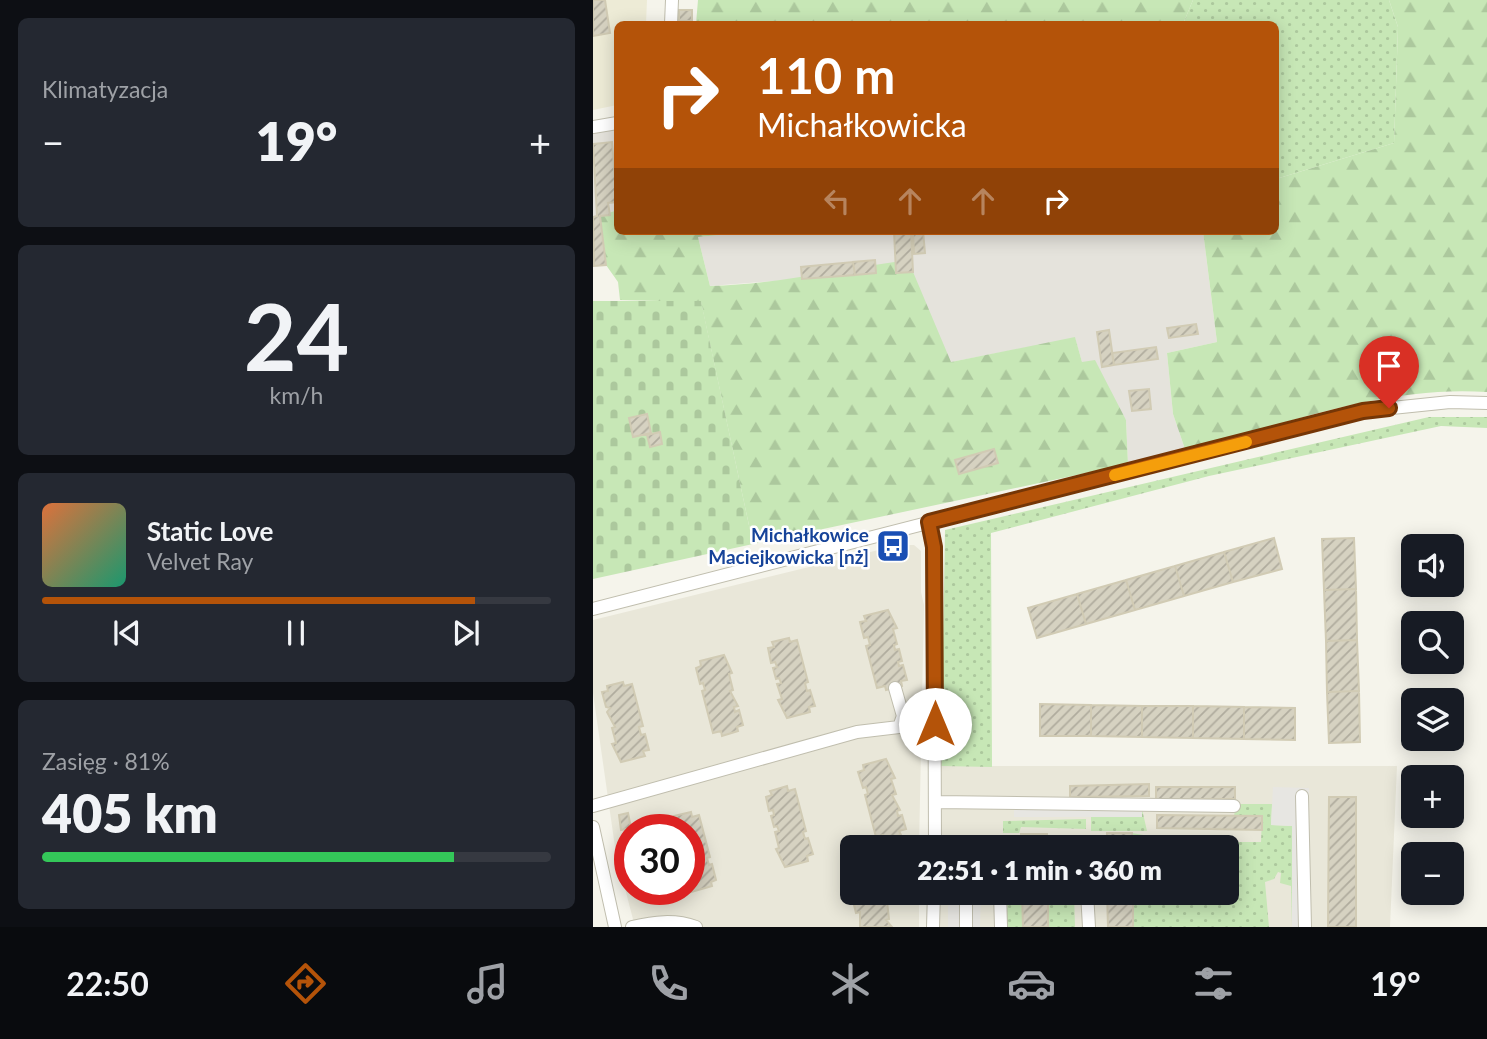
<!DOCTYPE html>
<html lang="pl">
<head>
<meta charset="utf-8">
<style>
	:root { --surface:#171b24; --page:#242831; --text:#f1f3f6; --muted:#9ea1a6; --line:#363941; --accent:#b45309 }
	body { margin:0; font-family:Lato,sans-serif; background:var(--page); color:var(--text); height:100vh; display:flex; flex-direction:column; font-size:26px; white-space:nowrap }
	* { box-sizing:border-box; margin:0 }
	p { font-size:23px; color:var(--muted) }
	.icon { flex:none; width:38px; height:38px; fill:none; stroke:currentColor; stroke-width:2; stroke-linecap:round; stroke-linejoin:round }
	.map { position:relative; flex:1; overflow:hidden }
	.drawer { display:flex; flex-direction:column; gap:18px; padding:18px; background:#0d0f14; width:593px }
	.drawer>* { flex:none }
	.banner { position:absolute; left:21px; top:21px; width:665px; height:214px; border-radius:10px; box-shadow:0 4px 18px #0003; background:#b45309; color:#fff; overflow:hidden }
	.buttons { position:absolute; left:808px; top:534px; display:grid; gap:14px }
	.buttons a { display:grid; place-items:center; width:63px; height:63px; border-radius:10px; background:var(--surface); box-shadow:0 4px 18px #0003; font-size:35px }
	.speed { position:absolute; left:21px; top:814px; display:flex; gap:14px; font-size:35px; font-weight:700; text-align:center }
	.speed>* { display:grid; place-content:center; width:91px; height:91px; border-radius:50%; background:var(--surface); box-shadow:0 4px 18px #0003; line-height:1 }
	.speed .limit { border:10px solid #d22; background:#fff; color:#111 }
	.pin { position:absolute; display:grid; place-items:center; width:60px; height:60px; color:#fff; margin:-72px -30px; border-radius:50% 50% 50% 0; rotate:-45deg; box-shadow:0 0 7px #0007 }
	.pin .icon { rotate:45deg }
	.me { position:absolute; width:77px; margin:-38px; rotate:0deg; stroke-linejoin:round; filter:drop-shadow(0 0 5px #0008) }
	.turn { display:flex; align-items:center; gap:24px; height:147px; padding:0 28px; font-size:32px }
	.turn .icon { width:91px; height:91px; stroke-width:2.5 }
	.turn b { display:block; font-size:49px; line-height:60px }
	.lanes { display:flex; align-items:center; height:66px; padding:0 28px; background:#0003; justify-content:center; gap:35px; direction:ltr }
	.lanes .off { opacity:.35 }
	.big { font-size:52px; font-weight:800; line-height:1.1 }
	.drawer .card { flex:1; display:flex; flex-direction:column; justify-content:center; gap:10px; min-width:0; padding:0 24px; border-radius:10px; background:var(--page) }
	.drawer .dial { align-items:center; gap:0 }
	.dial b { font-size:91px; line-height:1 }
	.song { display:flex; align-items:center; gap:21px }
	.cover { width:84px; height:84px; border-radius:10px; background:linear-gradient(135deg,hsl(20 70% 55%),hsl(160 70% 35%)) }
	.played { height:7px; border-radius:4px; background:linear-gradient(90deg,var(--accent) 85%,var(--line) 85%) }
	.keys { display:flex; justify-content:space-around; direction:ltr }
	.heat { display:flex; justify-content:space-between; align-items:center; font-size:38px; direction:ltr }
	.charge { height:10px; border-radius:5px; background:linear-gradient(90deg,#34c759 81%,var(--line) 0) }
	.trip { position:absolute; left:247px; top:835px; width:399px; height:70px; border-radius:10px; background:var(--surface); box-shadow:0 4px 18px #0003; font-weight:800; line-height:70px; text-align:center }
	.menu { display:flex; height:112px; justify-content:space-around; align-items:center; background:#090b0e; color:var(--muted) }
	.menu .icon { width:49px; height:49px }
	.menu .current { color:var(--accent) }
	.menu b { font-size:32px; color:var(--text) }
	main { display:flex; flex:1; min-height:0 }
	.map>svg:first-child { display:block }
	.residential { fill:#e9e7d9; fill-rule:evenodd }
	.industrial { fill:#e5e3dc }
	.education { fill:#edebd6 }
	.grass { fill:url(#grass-dots) }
	.forest { fill:url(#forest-firs) }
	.cemetery { fill:url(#cemetery-stones) }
	.parking { fill:#e7e6e2 }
	.building { fill:url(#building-hatch); stroke:#d1cbb4; stroke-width:2 }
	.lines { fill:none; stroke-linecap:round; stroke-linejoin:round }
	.minor-casing { stroke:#c0beae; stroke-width:14 }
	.minor { stroke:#fff; stroke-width:12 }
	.route-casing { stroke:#753606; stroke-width:18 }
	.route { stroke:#b45309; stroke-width:12 }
	.slow { stroke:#f59e0b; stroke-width:12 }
	.labels { text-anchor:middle; stroke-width:5; stroke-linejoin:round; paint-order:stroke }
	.transit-label { font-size:19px; font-weight:bold; fill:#164399; stroke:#fff; text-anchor:end }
</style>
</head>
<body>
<main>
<section class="drawer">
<div class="card"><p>Klimatyzacja</p>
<div class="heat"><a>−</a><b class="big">19°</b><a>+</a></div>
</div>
<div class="card dial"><b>24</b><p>km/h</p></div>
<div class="card">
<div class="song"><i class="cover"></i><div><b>Static Love</b><p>Velvet Ray</p></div></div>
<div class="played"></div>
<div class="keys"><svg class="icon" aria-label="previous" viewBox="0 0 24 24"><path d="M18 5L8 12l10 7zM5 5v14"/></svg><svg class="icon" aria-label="pause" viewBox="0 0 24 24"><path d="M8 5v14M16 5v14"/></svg><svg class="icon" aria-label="next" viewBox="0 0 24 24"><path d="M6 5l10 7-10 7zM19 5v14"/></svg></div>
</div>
<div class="card"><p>Zasięg · 81%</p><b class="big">405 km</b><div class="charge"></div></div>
</section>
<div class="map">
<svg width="894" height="927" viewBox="0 0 894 927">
	<defs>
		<pattern id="grass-dots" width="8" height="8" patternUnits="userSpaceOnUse" patternTransform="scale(1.75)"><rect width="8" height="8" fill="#c7e7b6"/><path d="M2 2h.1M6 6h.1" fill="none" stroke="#acc89d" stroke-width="1.8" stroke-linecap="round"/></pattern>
		<pattern id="forest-firs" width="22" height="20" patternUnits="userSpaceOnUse" patternTransform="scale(1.75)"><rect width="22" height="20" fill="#c7e7b6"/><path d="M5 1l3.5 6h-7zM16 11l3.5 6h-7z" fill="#acc89d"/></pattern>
		<pattern id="cemetery-stones" width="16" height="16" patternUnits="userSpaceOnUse" patternTransform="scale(1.75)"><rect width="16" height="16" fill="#c7e7b6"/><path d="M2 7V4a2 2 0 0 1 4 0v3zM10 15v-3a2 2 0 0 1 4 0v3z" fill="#acc89d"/></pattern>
		<pattern id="building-hatch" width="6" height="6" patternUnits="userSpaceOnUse" patternTransform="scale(1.75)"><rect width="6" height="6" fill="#d6d2c1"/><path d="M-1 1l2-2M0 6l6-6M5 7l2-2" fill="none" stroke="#b0ac9e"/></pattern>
	</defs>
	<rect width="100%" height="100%" fill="#f5f4eb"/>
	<!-- residential -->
	<path class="residential" d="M306 545H321L328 551V592L331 605 326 847H259V892L326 893V927H42L23 854 0 693V620ZM37 830H96V889H37Z
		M348 766H804L797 927H347V893L634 892V847H348Z"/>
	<!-- industrial -->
	<path class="industrial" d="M24 126V210L7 216 13 265 0 267V131Z
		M169 231H610L624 342 574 353 580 414 593 452 535 464 533 420 489 362 482 338 358 362 252 269 208 279 117 286 105 237Z"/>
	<!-- education -->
	<path class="education" d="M0 0H54L53 24H24V105L0 110Z"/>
	<!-- grass -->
	<path class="grass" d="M600 0H796L805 27 801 143 683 179 682 24H590Z
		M836 417H894V428L848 426 616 476 398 533 399 767 348 766 352 530Z
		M643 804H679L678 825 699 826V927L698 886 687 883 688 873 685 872 681 879 672 882 676 927H540V893L634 892V847H539V833L556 836 558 842H668L669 817 641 816Z
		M549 809 554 831H498V817H549Z
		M493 819V829L428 827 426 833H410V821Z
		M412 893H429L430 927H413Z
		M455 893H481L482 927H455Z"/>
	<!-- forest -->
	<path class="forest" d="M105 0H600L590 24H103Z
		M796 0H894V392C791 385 690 424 593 452L580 414 574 353 624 342 610 231H682L683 179 801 143 805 27Z
		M24 210V231H169L105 237 117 286C185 284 248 269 315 260L358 362 482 337 489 362 502 360 533 420 535 464 160 544 108 302 27 300 25 282 13 265 7 216Z"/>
	<!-- cemetery -->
	<path class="cemetery" d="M0 301H108L160 544 0 579Z"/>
	<!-- parking -->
	<path class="parking" d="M680 787 716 788V826H708L709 927H699V826L678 825Z
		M421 809H549V817H421Z
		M363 893H388L387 927H355V906L363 902Z"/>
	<!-- building -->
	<path class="building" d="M0 0H12L17 33 0 36Z
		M86 10H99V21H86Z
		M19 142 24 202 15 203 17 215 7 216 13 265 1 266 0 217 4 216 0 144Z
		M301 231H318L320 272 303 273Z
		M320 231H330L332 253 321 254Z
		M282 260 283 273 262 275 260 262Z
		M260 262 262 275 209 279 208 267Z
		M603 324 605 334 576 338 574 328Z
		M516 330 521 365 509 367 504 332Z
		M563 347 565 359 521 365 519 353Z
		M556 389 558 409 539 411 536 391Z
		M54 414 58 433 40 437 36 418Z
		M67 432 69 444 57 447 54 435Z
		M401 449 405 463 366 474 362 460Z
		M681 538 689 569 640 582 631 552Z
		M761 538 763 589 731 590 729 539Z
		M631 552 640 582 591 596 582 566Z
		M582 566 591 596 542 610 533 580Z
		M533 580 542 610 493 624 484 594Z
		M763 589 764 640 733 641 731 590Z
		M484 594 493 624 444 638 435 608Z
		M295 610 304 628 300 629 304 644 301 645 302 650 306 649 309 661 305 662 306 666 310 665 314 680 308 681 309 686 293 690 292 686 284 688 273 646 277 645 275 637 271 638 267 622 273 621 271 616Z
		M196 638 197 642 204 640 215 682 212 683 214 691 217 690 222 706 216 707 217 712 194 718 185 700 189 699 184 684 188 683 186 678 183 679 180 668 184 667 182 662 178 663 175 648 181 647 179 642Z
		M764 640 766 691 734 692 733 641Z
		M131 655 139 673 136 674 140 690 137 691 145 706 141 707 142 712 146 710 150 725 144 727 145 731 129 736 128 731 120 733 109 691 112 690 110 683 107 684 103 668 108 666 107 661Z
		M30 682 31 686 39 684 50 726 46 727 48 735 52 734 56 750 50 751 52 756 28 762 19 744 23 743 19 728 22 727 14 712 17 708 13 707 9 692 15 691 14 686Z
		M766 691 767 742 736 743 734 692Z
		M447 704 498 705V736H447Z
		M498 705 549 706V737L498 736Z
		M549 706H600V738L549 737Z
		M600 706 651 707V739L600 738Z
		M651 707 702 708V740L651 739Z
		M293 759 302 778 298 779 303 794 299 795 307 810 304 811 305 816 309 815 313 829 306 831 308 835 292 840 290 835 283 837 272 795 275 794 273 787 270 788 265 772 271 770 270 765Z
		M556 784V796L477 797V786Z
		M194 786 195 791 202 789 213 831 210 832 212 839 215 838 220 854 214 856 215 861 192 867 183 849 186 848 182 832 186 831 184 826 181 827 178 816 181 815 180 810 176 811 173 797 179 795 177 791Z
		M563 787H642V799H563Z
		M736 797H763V927H735Z
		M98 812 99 817 106 815 117 857 114 858 116 865 119 864 123 880 118 882 119 886 95 893 96 830H78L76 823 82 821 81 816Z
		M35 813 38 828 28 830 26 815Z
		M564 815 669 816V830L564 828Z
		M514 833H539V847H514Z
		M428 834H454V847H428Z
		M264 892H293L296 919 293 920 299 927H267V912L263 913 259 897 265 895Z
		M429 892H455V927H430Z
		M514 892H540V927H515Z"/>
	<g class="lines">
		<defs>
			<path id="minor" d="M78 24 79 0
				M0 127 24 123
				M336 522 341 547 342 847
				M0 609 770 411 857 402 894 403
				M709 796 712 927
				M343 802 641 806
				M0 806 264 732 306 727 310 716 302 688
				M0 827 22 927
				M407 892 408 927
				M494 892 496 927
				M39 927C61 922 81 919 103 927
				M340 927 341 892
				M373 927V892"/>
		</defs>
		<!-- minor casing -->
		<use href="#minor" class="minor-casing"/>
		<!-- minor -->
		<use href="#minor" class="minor"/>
	</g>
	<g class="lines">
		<defs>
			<path id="route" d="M342 724 341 547 336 522 770 411 796 408"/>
		</defs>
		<!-- route casing -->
		<use href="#route" class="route-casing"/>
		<!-- route -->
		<use href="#route" class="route"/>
		<!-- slow -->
		<path class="slow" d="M522 475 653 442"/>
	</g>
	<!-- icons -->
	<defs>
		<symbol id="bus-square" viewBox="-11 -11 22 22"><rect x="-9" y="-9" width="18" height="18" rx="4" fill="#1a4fb4" stroke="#fff"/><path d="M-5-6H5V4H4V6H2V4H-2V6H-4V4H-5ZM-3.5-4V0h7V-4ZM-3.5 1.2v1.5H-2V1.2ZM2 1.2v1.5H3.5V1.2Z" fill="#fff"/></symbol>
	</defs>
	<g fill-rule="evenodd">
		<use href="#bus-square" x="281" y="527" width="38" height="38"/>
	</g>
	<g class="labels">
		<!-- transit labels -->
		<g class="transit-label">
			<text x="276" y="542">Michałkowice<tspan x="276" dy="22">Maciejkowicka [nż]</tspan></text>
		</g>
	</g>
</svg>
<div class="buttons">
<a><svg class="icon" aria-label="sound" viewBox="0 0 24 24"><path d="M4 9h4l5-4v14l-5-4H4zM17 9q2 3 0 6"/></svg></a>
<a><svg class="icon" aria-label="search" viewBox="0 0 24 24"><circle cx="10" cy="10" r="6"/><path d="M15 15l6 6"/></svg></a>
<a><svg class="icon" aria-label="layers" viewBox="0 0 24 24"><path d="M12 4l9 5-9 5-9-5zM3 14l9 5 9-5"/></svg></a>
<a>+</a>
<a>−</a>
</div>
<div class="speed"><div class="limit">30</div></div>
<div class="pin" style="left:796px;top:408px;background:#d93025"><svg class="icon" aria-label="arrive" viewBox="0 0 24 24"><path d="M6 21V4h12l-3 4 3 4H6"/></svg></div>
<svg class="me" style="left:342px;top:724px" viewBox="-20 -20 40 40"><circle r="19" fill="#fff"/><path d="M0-13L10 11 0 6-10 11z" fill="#b45309"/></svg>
<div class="trip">22:51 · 1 min · 360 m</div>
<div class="banner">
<div class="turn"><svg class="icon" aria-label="right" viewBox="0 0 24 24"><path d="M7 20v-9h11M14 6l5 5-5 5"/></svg><div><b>110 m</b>Michałkowicka</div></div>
<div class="lanes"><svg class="icon off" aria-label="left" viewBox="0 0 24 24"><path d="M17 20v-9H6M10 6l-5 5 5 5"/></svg><svg class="icon off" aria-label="ahead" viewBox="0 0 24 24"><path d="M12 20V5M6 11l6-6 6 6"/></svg><svg class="icon off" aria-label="ahead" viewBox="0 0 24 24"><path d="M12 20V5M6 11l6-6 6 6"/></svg><svg class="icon" aria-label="right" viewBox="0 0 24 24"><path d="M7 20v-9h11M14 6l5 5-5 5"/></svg></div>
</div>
</div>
</main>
<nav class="menu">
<b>22:50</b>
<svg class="icon current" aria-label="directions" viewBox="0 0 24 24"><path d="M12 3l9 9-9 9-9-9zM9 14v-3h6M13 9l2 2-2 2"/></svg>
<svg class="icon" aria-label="music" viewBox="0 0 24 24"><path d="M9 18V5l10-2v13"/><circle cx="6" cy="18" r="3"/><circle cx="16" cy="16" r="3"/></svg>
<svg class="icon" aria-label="phone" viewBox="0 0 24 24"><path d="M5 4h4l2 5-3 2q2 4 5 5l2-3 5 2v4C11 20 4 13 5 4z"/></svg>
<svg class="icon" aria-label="climate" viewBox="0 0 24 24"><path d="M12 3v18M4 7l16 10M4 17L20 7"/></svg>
<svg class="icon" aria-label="car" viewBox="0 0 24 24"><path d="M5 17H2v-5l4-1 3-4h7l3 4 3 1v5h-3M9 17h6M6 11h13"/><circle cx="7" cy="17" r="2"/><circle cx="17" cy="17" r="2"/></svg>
<svg class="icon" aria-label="filters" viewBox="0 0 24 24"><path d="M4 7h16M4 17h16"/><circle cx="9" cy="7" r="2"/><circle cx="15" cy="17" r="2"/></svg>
<b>19°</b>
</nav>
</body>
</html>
